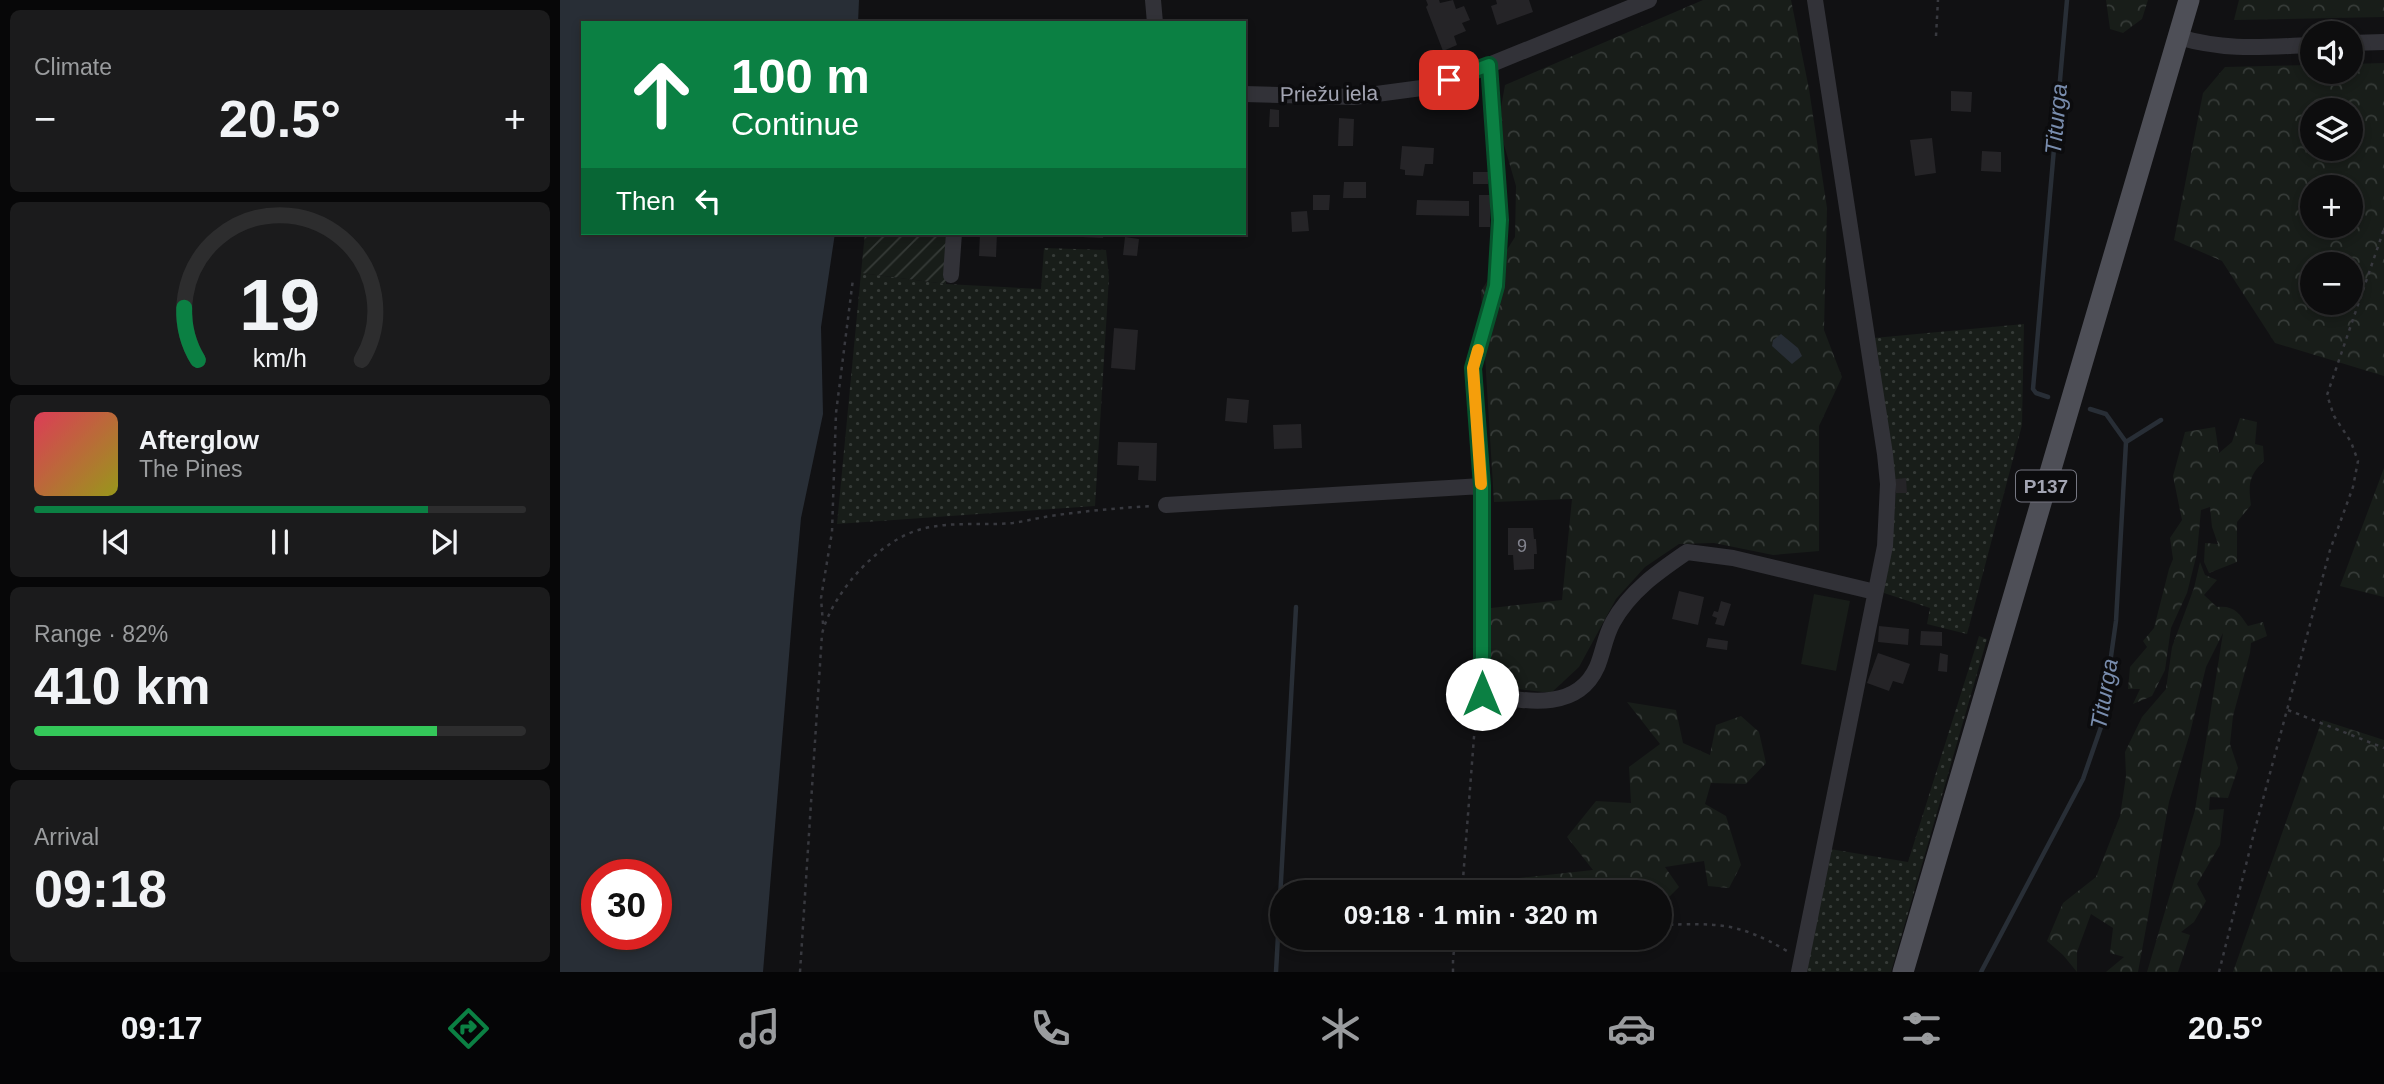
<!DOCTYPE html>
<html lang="en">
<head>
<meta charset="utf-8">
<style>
	:root { --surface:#0d0d0e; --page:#1b1b1c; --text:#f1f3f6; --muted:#9a9c9e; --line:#2d2d2e; --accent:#0b8043 }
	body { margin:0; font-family:Helvetica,sans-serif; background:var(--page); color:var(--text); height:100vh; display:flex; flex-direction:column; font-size:26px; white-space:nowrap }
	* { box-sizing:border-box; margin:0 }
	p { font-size:23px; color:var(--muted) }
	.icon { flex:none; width:38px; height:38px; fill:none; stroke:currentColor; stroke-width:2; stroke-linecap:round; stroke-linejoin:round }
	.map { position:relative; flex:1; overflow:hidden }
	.sheet { display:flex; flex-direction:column; gap:10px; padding:10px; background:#070708; width:560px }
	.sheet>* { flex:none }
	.guide { position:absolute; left:21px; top:21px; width:665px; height:214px; border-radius:0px; box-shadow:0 4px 10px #0003,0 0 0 2px var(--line); background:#0b8043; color:#fff; overflow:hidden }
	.controls { position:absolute; left:1740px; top:21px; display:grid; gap:14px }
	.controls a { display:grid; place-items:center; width:63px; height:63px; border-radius:50%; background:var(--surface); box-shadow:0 4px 10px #0003,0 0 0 2px var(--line); font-size:35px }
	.speed { position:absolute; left:21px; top:859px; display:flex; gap:14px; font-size:35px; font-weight:700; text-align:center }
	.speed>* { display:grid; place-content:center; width:91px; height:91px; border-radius:50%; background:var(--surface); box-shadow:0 4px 10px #0003,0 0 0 2px var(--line); line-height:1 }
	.speed .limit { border:10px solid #d22; background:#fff; color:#111 }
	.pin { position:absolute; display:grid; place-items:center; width:60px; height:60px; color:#fff; margin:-30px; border-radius:14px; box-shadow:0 4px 10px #0006 }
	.me { position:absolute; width:77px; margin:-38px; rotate:0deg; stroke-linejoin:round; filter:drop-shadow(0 0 5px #0008) }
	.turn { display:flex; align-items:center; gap:24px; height:147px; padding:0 35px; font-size:32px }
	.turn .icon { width:91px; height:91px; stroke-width:2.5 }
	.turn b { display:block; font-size:49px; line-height:60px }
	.then { display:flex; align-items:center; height:66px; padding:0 35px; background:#0003; gap:14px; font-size:26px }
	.big { font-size:52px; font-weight:800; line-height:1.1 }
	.sheet .widget { flex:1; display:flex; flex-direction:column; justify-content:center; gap:10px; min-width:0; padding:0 24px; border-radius:10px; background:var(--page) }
	.sheet .dial { align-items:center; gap:0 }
	.dial svg { height:182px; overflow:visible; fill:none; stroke:var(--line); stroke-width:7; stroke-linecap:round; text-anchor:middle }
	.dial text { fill:var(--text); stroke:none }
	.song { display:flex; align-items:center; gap:21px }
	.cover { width:84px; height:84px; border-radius:10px; background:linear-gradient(135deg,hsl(350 70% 55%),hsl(60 70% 35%)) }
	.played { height:7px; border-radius:4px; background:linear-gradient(90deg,var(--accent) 80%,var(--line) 80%) }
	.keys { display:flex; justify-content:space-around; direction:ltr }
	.heat { display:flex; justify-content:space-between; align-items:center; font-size:38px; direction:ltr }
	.charge { height:10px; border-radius:5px; background:linear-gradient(90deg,#34c759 82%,var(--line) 0) }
	.trip { position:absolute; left:710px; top:880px; width:402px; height:70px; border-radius:35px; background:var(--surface); box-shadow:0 4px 10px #0003,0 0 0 2px var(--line); font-weight:800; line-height:70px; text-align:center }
	.menu { display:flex; height:112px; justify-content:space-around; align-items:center; background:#050506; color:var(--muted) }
	.menu .icon { width:49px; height:49px }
	.menu .selected { color:var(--accent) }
	.menu b { font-size:32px; color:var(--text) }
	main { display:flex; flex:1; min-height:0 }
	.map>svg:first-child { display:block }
	.grass { fill:url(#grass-dots) }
	.forest { fill:url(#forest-crowns); fill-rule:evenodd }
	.garden { fill:url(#garden-furrows) }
	.pitch { fill:#181d19 }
	.water { fill:#282e36; fill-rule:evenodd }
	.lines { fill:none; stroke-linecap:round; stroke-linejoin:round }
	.stream { stroke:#282e36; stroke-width:4.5 }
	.building { fill:#252427 }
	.path { stroke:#38393f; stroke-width:2.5; stroke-dasharray:3.5 5; stroke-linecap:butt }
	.minor { stroke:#323238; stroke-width:16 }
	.major { stroke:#4e4f57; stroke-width:21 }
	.route-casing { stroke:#07532c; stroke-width:18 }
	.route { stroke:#0b8043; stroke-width:12 }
	.slow { stroke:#f59e0b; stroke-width:12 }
	.labels { text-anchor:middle; stroke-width:7; stroke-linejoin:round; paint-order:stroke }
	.number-label { font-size:18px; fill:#83848f }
	.shield { fill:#0c0c0e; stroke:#767782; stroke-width:2 }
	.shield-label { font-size:19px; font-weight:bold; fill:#a3a5b3 }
	.street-label { font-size:21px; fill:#a3a5b3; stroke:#0c0c0e }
	.water-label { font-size:23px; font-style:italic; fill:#798dae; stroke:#0c0c0e }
</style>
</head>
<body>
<main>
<section class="sheet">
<div class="widget"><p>Climate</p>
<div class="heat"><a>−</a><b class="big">20.5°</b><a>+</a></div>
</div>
<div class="widget dial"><svg viewBox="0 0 100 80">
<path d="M14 69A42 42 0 1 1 86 69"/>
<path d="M14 69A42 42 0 0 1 8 46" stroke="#0b8043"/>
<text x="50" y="56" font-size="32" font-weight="700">19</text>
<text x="50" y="72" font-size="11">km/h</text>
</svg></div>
<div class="widget">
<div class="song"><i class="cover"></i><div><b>Afterglow</b><p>The Pines</p></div></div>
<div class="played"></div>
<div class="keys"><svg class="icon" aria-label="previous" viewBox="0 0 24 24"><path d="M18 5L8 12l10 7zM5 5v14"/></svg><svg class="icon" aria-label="pause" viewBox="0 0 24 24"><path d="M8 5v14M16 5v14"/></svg><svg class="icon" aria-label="next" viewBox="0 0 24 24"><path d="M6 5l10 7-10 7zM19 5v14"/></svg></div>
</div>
<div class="widget"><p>Range · 82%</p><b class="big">410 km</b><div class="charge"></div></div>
<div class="widget"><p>Arrival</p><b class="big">09:18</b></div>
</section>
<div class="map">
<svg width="1824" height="972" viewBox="0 0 1824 972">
	<defs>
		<pattern id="grass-dots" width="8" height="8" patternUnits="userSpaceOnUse" patternTransform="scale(1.75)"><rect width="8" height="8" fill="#181d19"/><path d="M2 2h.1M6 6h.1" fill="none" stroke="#363b38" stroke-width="1.8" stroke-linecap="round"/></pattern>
		<pattern id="forest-crowns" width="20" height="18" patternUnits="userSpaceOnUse" patternTransform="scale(1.75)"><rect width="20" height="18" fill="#181d19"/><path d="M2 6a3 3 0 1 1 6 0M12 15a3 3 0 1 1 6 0" fill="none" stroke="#363b38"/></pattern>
		<pattern id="garden-furrows" width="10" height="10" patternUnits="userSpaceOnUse" patternTransform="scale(1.75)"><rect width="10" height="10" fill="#181d19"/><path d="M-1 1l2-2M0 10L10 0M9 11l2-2" fill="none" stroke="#363b38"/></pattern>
	</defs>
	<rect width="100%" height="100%" fill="#111113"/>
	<!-- grass -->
	<path class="grass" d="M484 248 546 250 549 277 535 506 277 524 301 273 386 284 481 289Z
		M1464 324 1462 425 1407 634 1367 624 1370 608 1324 593 1336 493 1314 338Z
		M1419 636 1427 639 1331 972H1245L1270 849 1348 862Z"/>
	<!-- forest -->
	<path class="forest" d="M1143 0H1231L1249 89 1267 208 1264 330 1282 377 1259 426V551L1213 555 1154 543 1119 544 1085 567 1056 599 1019 667 991 693 927 685 931 608 1002 600 1012 499 934 502 921 291 955 237 956 186 938 124 945 85Z
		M1546 0H1588L1582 19 1563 33 1550 29Z
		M1679 0H1824V17L1674 20Z
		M1824 63V376L1715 343 1662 261 1614 240 1643 93 1665 67 1752 65V72H1790V64ZM1790 110V149H1752V110ZM1790 187V226H1752V187ZM1790 264V303H1752V264Z
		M1680 418 1697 422 1695 444 1703 446 1704 461C1689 475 1688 485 1691 505L1677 522V562L1649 573 1644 562 1645 543 1658 544 1652 527 1650 507 1641 510 1637 553 1627 593 1611 628 1605 670 1592 696 1573 704 1580 689H1568L1570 667 1587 647 1583 641 1594 628 1609 569 1613 559 1610 538 1622 520 1613 476 1625 432 1655 427 1659 453 1672 442Z
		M1824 468V597L1780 586Z
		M1640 562 1645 575 1657 580 1644 595 1657 607C1674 605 1679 613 1688 626L1703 622 1707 636 1691 643 1690 653 1673 716 1670 744 1678 768 1668 798 1650 797 1649 810 1664 809 1660 845 1637 884 1646 901 1634 922 1621 932 1630 935 1618 972H1587L1635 810 1663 633 1646 667 1630 733 1609 802 1578 972H1546L1564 957 1550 953 1553 928 1531 914 1517 952V972L1503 955 1487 941 1503 903 1536 877 1560 816 1566 776 1565 752 1582 717 1606 689 1612 647 1634 588Z
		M1067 702 1116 710 1123 743 1150 755 1156 725 1181 716 1199 732 1206 763 1186 784 1151 783 1145 804 1166 816 1181 865 1169 888 1148 886 1144 861 1105 867 1119 887 1106 900H1101V892H925L921 882 1033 870 1007 837 1036 801 1071 803 1069 767 1100 744Z
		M1762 720 1824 740V972H1673Z"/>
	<!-- garden -->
	<path class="garden" d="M305 233H387L386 284 301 273Z"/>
	<!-- pitch -->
	<path class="pitch" d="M1254 594 1290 601 1276 671 1241 664Z"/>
	<!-- water -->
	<path class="water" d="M0 0H299L298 23H23V233H275L261 327 263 414 241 518 234 595 203 972H0ZM37 875H96V934H37Z
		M1221 334 1238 348 1242 356 1232 364 1212 346 1213 340Z"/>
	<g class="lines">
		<!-- stream -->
		<path class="stream" d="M1488 397 1476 393 1473 389 1507 0
			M1566 442 1601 420
			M716 972 736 607
			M1421 972 1523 779 1541 727 1556 621 1566 442 1546 414 1530 409"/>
	</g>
	<!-- building -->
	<path class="building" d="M866 0H879L880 3 893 0 896 9 904 6 910 20 902 23 906 31 894 36 897 45 883 51 866 7 868 5Z
		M936 0H969L973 12 937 25 931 6 937 4Z
		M1391 91 1412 92 1411 112 1391 111Z
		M710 109 719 110V127H709Z
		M779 118 794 119 793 146H778Z
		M1372 138 1376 173 1355 176 1350 140Z
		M842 146 874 148 873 164H865L863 176 845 175V170L840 169Z
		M1422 151 1441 152V172L1421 171Z
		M913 172H928V184H913Z
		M784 182H806V198H783Z
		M753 195H770L769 210H753Z
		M919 195H930V227H919Z
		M857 200 909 201V216L856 215Z
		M747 211 749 231 732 232 731 212Z
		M420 233H437L436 257 419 256Z
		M522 233H544L543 238 522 237Z
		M565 237 579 239 577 256 563 255Z
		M554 328 578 330 575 370 551 368Z
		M667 398 689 400 687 423 665 421Z
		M741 424 742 448 714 449 713 425Z
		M558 442 597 443 596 481 578 480 579 466 557 465Z
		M1346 478 1347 493H1336L1335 479Z
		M948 528H973L974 539H976L977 554H974V569L954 570 953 555H948Z
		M1119 591 1144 597 1138 625 1112 619Z
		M1161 601 1171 604 1164 626 1155 624 1157 618 1152 616 1154 611 1158 612Z
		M1319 626 1349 629 1348 645 1318 642Z
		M1361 631 1382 632V646L1360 645Z
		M1148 638 1168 641 1167 650 1146 647Z
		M1318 653 1350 664 1343 684 1333 681 1329 691 1307 683Z
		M1380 653 1388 655 1387 672 1378 671Z"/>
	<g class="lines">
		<!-- path -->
		<path class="path" d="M1376 36 1378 0
			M263 624 261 598 272 532 276 413 293 279
			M1728 710 1824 748
			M902 892 914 737 919 708
			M1101 925C1156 923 1178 922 1227 951
			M240 972 262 634C272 593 320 539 362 529 391 521 424 526 453 523 466 521 478 518 491 516 524 511 558 508 592 506
			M893 972C893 960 892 946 901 938
			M1659 972 1695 829 1770 550 1793 487 1798 461 1791 442 1774 416 1767 395 1824 229"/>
		<!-- minor -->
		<path class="minor" d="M593 0 595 23
			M1618 37C1667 51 1702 47 1752 45
			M1790 43 1824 42
			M929 65 940 221 936 286 913 368 922 486 921 694C961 700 1016 714 1037 667 1043 653 1045 636 1053 622 1070 591 1098 572 1127 552L1173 558 1315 592
			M684 94 794 97 869 87 929 65 1089 0
			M391 275 394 233
			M606 505 922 486
			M1239 972 1325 546 1328 484 1325 454 1255 0"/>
		<!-- major -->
		<path class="major" d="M1343 972 1629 0"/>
	</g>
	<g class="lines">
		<defs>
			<path id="route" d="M889 80 929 65 940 220 936 286 913 368 922 486V694"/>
		</defs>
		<!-- route casing -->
		<use href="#route" class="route-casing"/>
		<!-- route -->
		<use href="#route" class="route"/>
		<!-- slow -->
		<path class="slow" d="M918 350 913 368 921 484"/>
	</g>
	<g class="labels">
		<!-- number labels -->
		<g class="number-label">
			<text x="962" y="552">9</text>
		</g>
		<!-- shield labels -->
		<rect class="shield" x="1456" y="470.5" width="60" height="31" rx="5"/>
		<g class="shield-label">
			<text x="1486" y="493">P137</text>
		</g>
		<!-- street labels -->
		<g class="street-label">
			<text transform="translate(769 94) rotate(-1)" y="7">Priežu iela</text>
		</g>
		<!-- water labels -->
		<g class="water-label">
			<text transform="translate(1496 119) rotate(-85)" y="8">Titurga</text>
			<text transform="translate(1544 694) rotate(-80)" y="8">Titurga</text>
		</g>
	</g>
</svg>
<div class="controls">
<a><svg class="icon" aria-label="sound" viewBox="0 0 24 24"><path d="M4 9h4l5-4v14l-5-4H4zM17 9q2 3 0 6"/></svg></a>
<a><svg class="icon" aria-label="layers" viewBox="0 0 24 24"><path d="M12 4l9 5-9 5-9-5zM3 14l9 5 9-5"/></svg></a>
<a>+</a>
<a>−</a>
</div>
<div class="speed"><div class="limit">30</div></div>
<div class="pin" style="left:889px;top:80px;background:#d93025"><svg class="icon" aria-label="arrive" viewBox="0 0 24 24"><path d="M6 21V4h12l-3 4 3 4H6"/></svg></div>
<svg class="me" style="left:922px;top:694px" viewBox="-20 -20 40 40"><circle r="19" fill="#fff"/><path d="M0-13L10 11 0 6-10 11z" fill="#0b8043"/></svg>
<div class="trip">09:18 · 1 min · 320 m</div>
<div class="guide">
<div class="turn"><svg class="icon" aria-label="ahead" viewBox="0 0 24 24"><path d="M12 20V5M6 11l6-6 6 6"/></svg><div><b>100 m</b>Continue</div></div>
<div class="then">Then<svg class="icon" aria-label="left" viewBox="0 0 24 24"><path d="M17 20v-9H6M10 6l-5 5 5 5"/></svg></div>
</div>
</div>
</main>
<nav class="menu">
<b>09:17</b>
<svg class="icon selected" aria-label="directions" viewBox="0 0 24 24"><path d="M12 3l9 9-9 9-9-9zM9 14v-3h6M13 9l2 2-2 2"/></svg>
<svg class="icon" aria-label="music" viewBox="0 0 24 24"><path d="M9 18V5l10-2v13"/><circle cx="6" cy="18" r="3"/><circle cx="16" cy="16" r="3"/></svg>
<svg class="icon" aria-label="phone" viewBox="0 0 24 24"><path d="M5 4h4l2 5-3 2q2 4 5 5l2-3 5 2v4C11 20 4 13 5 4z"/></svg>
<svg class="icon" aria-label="climate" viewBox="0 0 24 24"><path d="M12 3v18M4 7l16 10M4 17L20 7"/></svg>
<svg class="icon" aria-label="car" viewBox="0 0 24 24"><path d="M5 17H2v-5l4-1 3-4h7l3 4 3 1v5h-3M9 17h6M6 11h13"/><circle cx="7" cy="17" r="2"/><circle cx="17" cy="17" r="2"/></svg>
<svg class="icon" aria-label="filters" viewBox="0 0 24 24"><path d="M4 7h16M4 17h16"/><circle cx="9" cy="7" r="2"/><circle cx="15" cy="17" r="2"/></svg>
<b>20.5°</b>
</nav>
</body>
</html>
